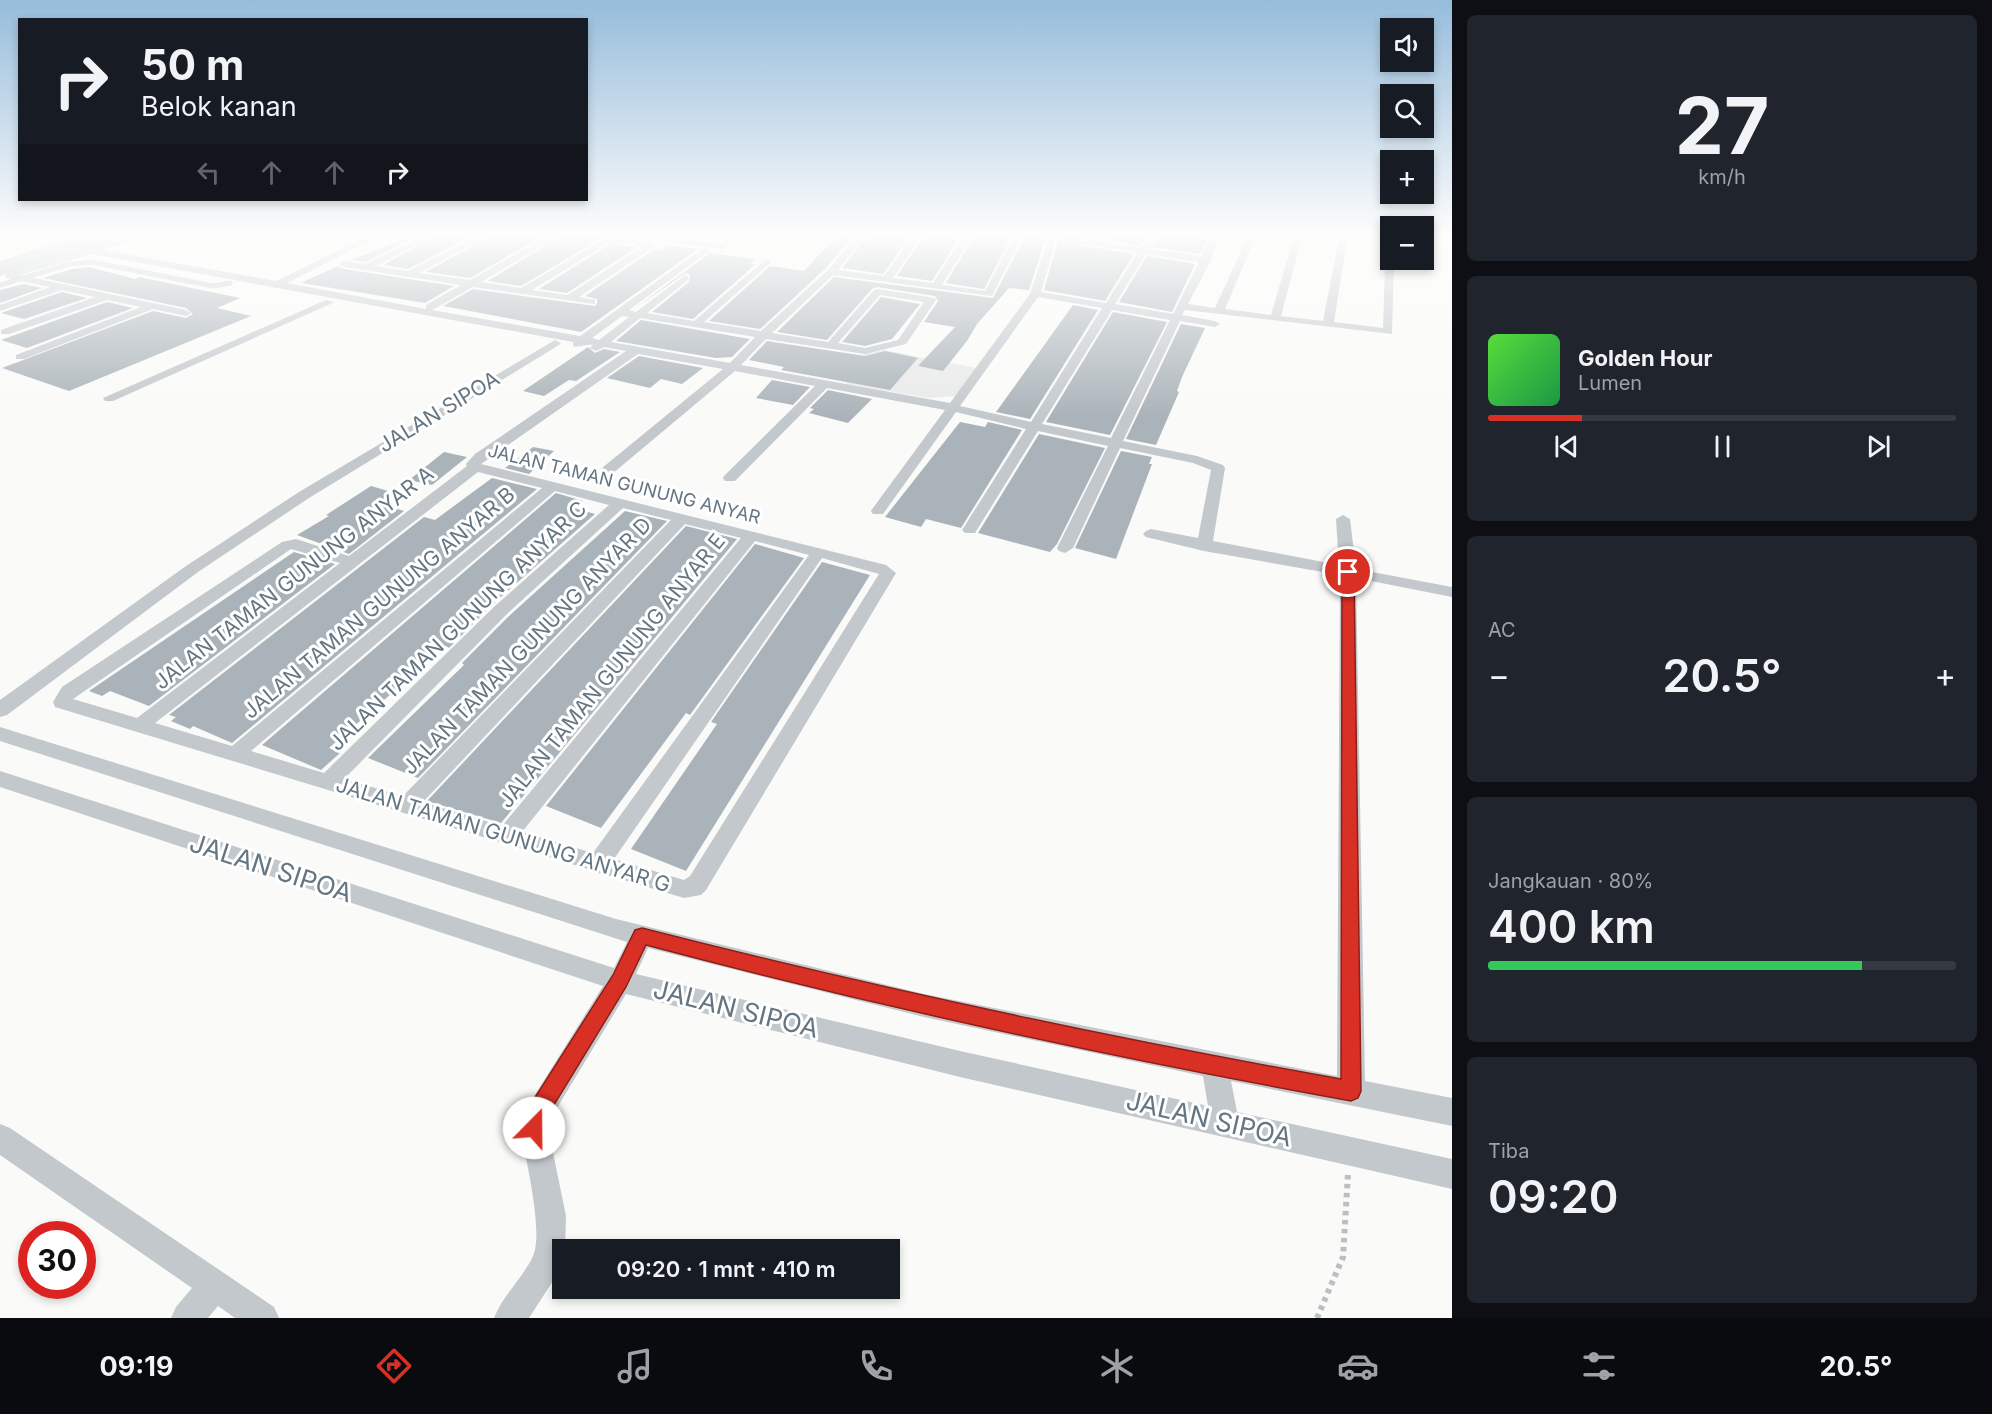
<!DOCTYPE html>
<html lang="id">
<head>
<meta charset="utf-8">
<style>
	:root { --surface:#171b24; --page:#20242c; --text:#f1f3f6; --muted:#9ea1a6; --line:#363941; --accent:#d93025 }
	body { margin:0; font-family:Inter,sans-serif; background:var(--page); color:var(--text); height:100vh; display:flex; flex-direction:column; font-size:22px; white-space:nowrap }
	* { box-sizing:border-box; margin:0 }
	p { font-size:20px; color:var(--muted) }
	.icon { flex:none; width:33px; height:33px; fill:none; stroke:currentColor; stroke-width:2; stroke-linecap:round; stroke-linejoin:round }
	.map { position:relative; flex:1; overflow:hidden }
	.side { display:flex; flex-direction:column; gap:15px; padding:15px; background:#0d0f14; width:540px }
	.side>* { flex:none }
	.guide { position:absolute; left:18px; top:18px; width:570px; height:183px; border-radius:0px; box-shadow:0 3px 9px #0003; background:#171b24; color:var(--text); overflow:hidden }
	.tools { position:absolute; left:1380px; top:18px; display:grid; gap:12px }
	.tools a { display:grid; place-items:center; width:54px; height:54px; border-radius:0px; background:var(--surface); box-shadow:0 3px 9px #0003; font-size:30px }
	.speed { position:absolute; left:18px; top:1221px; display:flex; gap:12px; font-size:30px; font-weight:700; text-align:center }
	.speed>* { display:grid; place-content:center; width:78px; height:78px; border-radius:50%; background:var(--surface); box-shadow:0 3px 9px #0003; line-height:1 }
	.speed .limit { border:9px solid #d22; background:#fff; color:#111 }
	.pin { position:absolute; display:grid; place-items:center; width:51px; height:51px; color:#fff; margin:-26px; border:3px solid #fff; border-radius:50%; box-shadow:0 2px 6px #0007 }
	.me { position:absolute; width:66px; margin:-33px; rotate:22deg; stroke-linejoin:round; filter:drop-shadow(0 0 4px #0008) }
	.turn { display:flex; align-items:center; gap:21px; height:126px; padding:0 24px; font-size:27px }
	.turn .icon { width:78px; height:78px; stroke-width:2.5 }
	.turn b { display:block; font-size:42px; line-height:51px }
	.lanes { display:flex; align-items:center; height:57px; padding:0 24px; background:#0003; justify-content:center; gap:30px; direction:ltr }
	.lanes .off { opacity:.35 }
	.big { font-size:45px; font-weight:600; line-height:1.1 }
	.side .tile { flex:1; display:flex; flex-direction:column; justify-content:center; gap:9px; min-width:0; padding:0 21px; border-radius:9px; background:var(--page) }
	.side .dial { align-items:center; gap:0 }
	.dial b { font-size:78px; line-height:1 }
	.song { display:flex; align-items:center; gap:18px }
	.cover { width:72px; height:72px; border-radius:9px; background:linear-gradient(135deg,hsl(110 70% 55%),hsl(140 70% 35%)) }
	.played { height:6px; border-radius:3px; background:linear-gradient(90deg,var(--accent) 20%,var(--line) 20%) }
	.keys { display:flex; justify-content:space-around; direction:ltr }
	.heat { display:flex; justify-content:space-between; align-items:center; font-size:33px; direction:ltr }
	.charge { height:9px; border-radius:4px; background:linear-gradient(90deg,#34c759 80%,var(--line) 0) }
	.trip { position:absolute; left:552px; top:1239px; width:348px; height:60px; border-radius:0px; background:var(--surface); box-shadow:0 3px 9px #0003; font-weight:600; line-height:60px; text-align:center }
	.dock { display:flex; height:96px; justify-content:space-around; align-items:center; background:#090b0e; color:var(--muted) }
	.dock .icon { width:42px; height:42px }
	.dock .current { color:var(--accent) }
	.dock b { font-size:27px; color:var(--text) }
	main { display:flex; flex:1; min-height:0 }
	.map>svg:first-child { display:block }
	.built { fill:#e8e9e9 }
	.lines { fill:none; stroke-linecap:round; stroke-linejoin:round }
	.river { fill:#bbc7cb; fill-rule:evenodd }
	.building { fill:#aab3b9 }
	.path { stroke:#bbbfc2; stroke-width:6; stroke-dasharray:4.5 4.5; stroke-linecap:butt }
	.lane { stroke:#c3c8cc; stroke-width:5 }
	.street { fill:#c3c8cc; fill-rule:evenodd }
	.route { fill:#d93025; stroke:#8d1f18; stroke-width:1.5 }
	.labels { text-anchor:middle; stroke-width:6; stroke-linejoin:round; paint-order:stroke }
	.far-street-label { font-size:18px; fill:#657683; stroke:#fff }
	.street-label { font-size:21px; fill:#657683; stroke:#fff }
	.near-street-label { font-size:26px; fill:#657683; stroke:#fff }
</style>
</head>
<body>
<main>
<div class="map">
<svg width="1452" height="1318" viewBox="0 0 1452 1318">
	<rect width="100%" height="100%" fill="#fafaf8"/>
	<!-- built -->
	<path class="built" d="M884 350 976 368 958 396 929 398 846 384 864 354Z"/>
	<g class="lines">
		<!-- river -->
		<path class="river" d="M102 233H132L130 237 0 276V263Z"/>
	</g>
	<!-- building -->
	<path class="building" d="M419 233H423L365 262 351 260Z
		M442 233H477L408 269 383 265Z
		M496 233H548L470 278 426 272Z
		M566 233 605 236 521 286 488 281Z
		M839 233H856L826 268 760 329 709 321 770 266 804 271Z
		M870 233H912L883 274 842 268Z
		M926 233H962L932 281 897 276Z
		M976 233 1013 234 984 289 946 283Z
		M1060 233H1084L1080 241 1083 246 1134 254 1105 301 1044 290Z
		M1098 233H1149L1140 246 1096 238Z
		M1163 233H1210L1200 254 1153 247Z
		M1025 236 1046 238 1029 290 1009 288 977 324 967 341 943 371 918 366 955 327 924 322 938 301 935 296 877 287 872 289 827 340 777 332 834 277 993 298Z
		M612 243 637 247 567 293 539 289Z
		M668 245 698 249 581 332 443 306 473 289 595 306 597 304V299L585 296 655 249 660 250Z
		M710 253 756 259 750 264H756L693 319 652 312 689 282 690 275 686 273 634 309Z
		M1147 256 1195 264 1172 312 1119 302Z
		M338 266 344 269 454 286 425 303 301 283Z
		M89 267 135 279 139 277 240 298 217 308 251 316 69 391 2 368 153 311 186 318 193 314 186 308 43 278 72 269Z
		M24 284 42 288 0 303V290Z
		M62 292 87 298 24 319 1 313Z
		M881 297 920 304 892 339 865 346 842 342Z
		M107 302 133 308 27 348 1 340Z
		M1073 305 1098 310 1030 419 996 412Z
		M1113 312 1167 322 1110 435 1046 422Z
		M641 320 750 339 732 357 716 358 616 341Z
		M1181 324 1205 328 1182 377 1177 391 1179 392 1156 445 1126 439Z
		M767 341 865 356 885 351 918 358 890 390 781 370 784 367 749 360Z
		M588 347 595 353 604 349 620 352 576 381 569 380 544 396 523 391Z
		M639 356 703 368 682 384 661 379 650 388 607 378Z
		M772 380 810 387 793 405 756 398Z
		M828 390 872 399 848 423 809 413 814 409 810 408Z
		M960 422 985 427 988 422 1022 430 961 528 926 519 921 527 885 517Z
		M1039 434 1105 448 1057 544 1050 552 978 533Z
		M533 447 554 451 529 474 505 468Z
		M1121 451 1152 457 1149 464H1152L1116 559 1075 548Z
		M444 452 467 457 432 485 409 480Z
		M492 478 537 489 232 743 193 726 190 729 171 721 176 717 169 715 424 517 435 520Z
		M371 486 395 493 379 503 404 511 349 554 297 535 329 516 326 515Z
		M556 493 583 501 574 508 595 514 493 604 449 648 446 646 329 748 340 753 321 770 262 745Z
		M625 511 667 521 418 778 368 758 464 665 462 663 509 616Z
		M686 526 737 539 501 823 427 801Z
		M755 544 804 558 690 715 686 713 601 828 546 806Z
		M294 552 335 564 149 706 110 691 102 696 89 691Z
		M822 562 870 575 686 871 631 849 717 724 711 722Z"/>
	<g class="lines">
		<!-- path -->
		<path class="path" d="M1317 1318 1343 1257 1348 1174"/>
		<!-- lane -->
		<path class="lane" d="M0 285 69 264 91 262 213 286 230 283"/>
		<!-- street -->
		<path class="street" d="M88 233H102L71 244 91 248 141 233H155L103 250 276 281 374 233H385L287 283 426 309V305L461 285 344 267 339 264 344 261 365 264 429 233H440L376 266 408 271 483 233H494L419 273 470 280 553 233H564L481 282 521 288 611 235 654 243V247L579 297 595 300V304L473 287 432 310 580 336 705 247 708 248V252L629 310 636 312 685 275 688 276V280L647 313 694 321 766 259 771 262 769 264 704 322 761 331 828 270 859 233H868L838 270 884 276 915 233H924L893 278 933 283 965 233H974L942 285 985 291 1016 233H1024L992 296 833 275 772 333 828 342 874 290 878 289 935 298 936 300 906 344 865 354 766 339 741 365 950 403 1030 294 1050 233H1058L1041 292 1106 303 1138 252 1083 244 1082 242 1087 233H1096L1092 240 1141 248 1152 233H1161L1149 249 1201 256 1213 233H1221L1211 260 1188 304 1215 308 1249 233H1257L1225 309 1271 315 1295 233H1303L1281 316 1323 321 1340 233H1348L1334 322 1383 328 1386 233H1390V260H1394L1392 334 1185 310 1182 315 1215 321 1220 324 1215 327 1180 321 1123 441 1197 456 1223 465 1225 468 1213 541 1339 565 1336 519 1343 515 1350 519 1356 569 1452 587V597L1356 578 1365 1081 1452 1098V1126L1231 1081 1237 1112 1452 1159V1189L960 1077 626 994 549 1121 548 1128 566 1216 565 1250H562L560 1270 529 1318H494C503 1295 523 1278 533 1256 544 1231 525 1156 520 1128L521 1117 603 986 0 787V771L614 968 627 942 0 741V727L616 919 924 994 1337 1076 1340 575 1204 551 1146 537 1143 534 1146 531 1151 529 1198 538 1211 470 1193 463 1120 448 1073 548 1065 553 1059 551 1057 548 1108 446 1038 431 975 533H965L962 530 1026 429 956 412 883 514H873L871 511 873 508 945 410 827 388 735 481H725L723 478 725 475 815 386 735 371 612 474H602L600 471 602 468 723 369 638 354 481 464 886 565 896 573 706 890 701 895 684 898 600 873 597 874 588 869 55 707 53 702 62 687 282 542 296 539 349 556 467 466 466 464 475 454 626 351 604 347 596 351 590 348 593 345C585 344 580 348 573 346V342L92 254 20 275 186 310 191 313 186 316 153 309 24 359H16V355L141 307 107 300 9 334H1V330L95 297 62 290 0 311V305L50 287 6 278V274L80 252 60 248 0 267V261ZM612 241 643 246 568 295 532 290ZM1146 254 1199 262 1173 314 1115 304ZM880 295 924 302 898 340 865 348 838 343ZM1038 297 1102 308 1031 422 960 406ZM1112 310 1170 320 1111 438 1042 424ZM622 316 629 317 599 340 592 338ZM640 318 755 337 730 363 611 342ZM478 472 542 488 232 746 155 723ZM555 491 609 505 495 606 324 773 251 751ZM623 508 671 520 403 796 344 779 507 614ZM685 524 741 538 502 826 423 802ZM755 541 809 555 593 853 522 832ZM291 549 340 563 137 718 73 699ZM822 558 879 574 690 876 684 880 614 859ZM648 948 924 1017 1203 1076 1208 1106 960 1051 636 974Z
			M639 233 721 243 734 233H744L723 249 636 238 635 236Z
			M326 300 335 302 113 401H105L103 398Z
			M555 340 561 343 559 345 309 498 198 572 7 715 0 717V700L186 566 299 492Z
			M0 1124 10 1128 274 1307 279 1318H235L218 1306 208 1318H171L176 1307 192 1288 0 1155Z"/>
	</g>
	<!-- sky -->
	<linearGradient id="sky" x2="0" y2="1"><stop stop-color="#96bcdc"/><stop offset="0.56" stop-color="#fdfdfc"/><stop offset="1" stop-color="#fdfdfc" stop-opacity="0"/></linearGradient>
	<rect width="1452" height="418" fill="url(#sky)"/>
	<!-- route -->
	<path class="route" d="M1348 569 1354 572 1361 1091 1358 1098 1351 1101C1114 1058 879 1007 646 945L626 987 549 1113 541 1135 534 1139 526 1135 523 1128 532 1102 613 975 635 930 642 928C873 987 1106 1037 1341 1079L1342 572Z"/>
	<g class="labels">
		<!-- far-street labels -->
		<g class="far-street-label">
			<text transform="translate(624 484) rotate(14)" y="6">JALAN TAMAN GUNUNG ANYAR</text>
		</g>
		<!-- street labels -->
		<g class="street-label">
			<text transform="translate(439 412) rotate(-31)" y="7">JALAN SIPOA</text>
			<text transform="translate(294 578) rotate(-38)" y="7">JALAN TAMAN GUNUNG ANYAR A</text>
			<text transform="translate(379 603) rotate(-40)" y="7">JALAN TAMAN GUNUNG ANYAR B</text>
			<text transform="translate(458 626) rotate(-44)" y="7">JALAN TAMAN GUNUNG ANYAR C</text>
			<text transform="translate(527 646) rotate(-46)" y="7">JALAN TAMAN GUNUNG ANYAR D</text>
			<text transform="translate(612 671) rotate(-51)" y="7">JALAN TAMAN GUNUNG ANYAR E</text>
			<text transform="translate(503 835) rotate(17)" y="7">JALAN TAMAN GUNUNG ANYAR G</text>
		</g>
		<!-- near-street labels -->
		<g class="near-street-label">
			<text transform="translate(271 868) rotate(18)" y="9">JALAN SIPOA</text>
			<text transform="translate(736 1009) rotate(14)" y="9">JALAN SIPOA</text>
			<text transform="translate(1209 1119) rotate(13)" y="9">JALAN SIPOA</text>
		</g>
	</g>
</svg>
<div class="tools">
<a><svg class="icon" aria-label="sound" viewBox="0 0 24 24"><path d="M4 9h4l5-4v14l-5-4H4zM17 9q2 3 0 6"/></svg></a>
<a><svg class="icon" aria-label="search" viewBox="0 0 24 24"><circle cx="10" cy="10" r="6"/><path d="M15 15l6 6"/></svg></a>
<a>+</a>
<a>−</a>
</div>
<div class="speed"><div class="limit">30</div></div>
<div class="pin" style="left:1348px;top:572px;background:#d93025"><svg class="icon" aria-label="arrive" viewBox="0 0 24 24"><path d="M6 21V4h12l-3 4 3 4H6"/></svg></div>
<svg class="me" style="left:534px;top:1128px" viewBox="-20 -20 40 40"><circle r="19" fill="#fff"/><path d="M0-13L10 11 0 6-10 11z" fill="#d93025"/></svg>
<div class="trip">09:20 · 1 mnt · 410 m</div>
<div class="guide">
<div class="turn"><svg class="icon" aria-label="right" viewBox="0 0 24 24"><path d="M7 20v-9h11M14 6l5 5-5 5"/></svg><div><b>50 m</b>Belok kanan</div></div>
<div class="lanes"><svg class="icon off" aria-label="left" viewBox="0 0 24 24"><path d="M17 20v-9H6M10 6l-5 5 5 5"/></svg><svg class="icon off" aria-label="ahead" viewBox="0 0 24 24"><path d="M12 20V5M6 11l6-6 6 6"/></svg><svg class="icon off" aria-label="ahead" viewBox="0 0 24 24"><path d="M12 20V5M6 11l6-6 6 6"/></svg><svg class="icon" aria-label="right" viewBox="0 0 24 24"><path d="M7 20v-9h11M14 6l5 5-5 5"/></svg></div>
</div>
</div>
<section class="side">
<div class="tile dial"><b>27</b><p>km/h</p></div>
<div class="tile">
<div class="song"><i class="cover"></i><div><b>Golden Hour</b><p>Lumen</p></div></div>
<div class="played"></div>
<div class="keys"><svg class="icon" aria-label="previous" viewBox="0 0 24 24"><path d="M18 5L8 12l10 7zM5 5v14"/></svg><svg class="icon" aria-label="pause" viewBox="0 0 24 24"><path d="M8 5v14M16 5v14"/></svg><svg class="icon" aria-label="next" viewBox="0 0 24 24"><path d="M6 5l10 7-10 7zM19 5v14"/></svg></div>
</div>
<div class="tile"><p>AC</p>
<div class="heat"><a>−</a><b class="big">20.5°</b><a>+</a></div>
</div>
<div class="tile"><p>Jangkauan · 80%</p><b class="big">400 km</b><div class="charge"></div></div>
<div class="tile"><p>Tiba</p><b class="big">09:20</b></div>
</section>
</main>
<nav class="dock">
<b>09:19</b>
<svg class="icon current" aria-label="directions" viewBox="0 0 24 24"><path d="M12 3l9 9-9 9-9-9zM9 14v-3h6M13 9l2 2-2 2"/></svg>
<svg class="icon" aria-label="music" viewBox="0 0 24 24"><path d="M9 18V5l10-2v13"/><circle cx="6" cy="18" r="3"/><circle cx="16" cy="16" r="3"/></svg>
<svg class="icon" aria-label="phone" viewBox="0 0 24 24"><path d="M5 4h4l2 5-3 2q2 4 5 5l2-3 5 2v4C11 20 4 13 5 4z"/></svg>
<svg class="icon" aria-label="climate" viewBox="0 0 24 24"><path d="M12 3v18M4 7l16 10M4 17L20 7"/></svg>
<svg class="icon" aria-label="car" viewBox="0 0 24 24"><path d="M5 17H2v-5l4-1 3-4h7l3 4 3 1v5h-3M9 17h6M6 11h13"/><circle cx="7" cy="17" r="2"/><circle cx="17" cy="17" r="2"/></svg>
<svg class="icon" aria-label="filters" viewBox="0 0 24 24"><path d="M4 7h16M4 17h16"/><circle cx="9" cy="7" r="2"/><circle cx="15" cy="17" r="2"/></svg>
<b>20.5°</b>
</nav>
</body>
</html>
